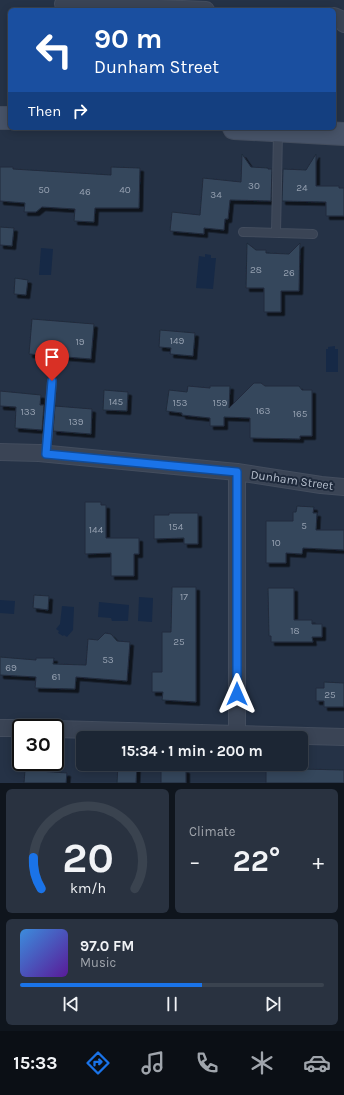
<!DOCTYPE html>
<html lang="en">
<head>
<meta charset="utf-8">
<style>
	:root { --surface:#1c2634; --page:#293240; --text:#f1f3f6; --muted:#a0a5ac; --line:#3a434f; --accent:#1a73e8 }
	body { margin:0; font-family:Karla,sans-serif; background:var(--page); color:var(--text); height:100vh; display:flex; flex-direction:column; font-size:15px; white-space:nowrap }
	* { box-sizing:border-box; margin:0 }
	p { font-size:13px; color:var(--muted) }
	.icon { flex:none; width:22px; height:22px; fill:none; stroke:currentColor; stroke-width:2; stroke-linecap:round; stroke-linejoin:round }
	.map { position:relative; height:783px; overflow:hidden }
	.drawer { display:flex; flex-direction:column; gap:6px; padding:6px; background:#0f151d; flex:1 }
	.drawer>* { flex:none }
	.top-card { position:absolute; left:8px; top:8px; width:328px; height:122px; border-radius:6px; box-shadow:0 2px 10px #0003,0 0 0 1px var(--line); background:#1a4fa0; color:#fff; overflow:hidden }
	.speed { position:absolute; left:12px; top:719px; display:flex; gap:8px; font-size:20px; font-weight:700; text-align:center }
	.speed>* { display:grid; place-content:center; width:52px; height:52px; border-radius:50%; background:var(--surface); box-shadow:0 2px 10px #0003,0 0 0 1px var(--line); line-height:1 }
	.speed .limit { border:2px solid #111; border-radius:6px; background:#fff; color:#111 }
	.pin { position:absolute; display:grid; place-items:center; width:34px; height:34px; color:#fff; margin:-41px -17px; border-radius:50% 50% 50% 0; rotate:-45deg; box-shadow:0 0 4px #0007 }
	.pin .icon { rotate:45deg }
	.me { position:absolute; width:44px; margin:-22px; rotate:0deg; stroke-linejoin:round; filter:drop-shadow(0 0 3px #0008) }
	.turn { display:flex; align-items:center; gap:14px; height:84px; padding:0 20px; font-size:18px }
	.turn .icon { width:52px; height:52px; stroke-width:2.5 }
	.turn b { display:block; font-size:28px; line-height:34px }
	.then { display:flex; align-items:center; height:38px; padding:0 20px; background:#0003; gap:8px; font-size:15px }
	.big { font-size:30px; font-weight:700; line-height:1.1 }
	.drawer .card { flex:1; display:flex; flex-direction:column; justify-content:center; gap:6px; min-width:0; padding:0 14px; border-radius:6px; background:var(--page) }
	.drawer .dial { align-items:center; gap:0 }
	.dial svg { height:104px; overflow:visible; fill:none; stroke:var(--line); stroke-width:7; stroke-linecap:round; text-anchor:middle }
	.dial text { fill:var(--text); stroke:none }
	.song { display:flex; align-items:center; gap:12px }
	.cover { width:48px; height:48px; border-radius:6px; background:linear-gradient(135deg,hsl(210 70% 55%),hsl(270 70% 35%)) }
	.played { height:4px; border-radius:2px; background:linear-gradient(90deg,var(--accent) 60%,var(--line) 60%) }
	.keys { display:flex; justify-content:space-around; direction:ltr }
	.heat { display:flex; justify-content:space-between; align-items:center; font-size:22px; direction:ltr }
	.drawer .tiles { flex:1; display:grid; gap:6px; grid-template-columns:1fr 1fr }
	.card:last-child { grid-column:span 2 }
	.trip { position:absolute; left:76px; top:731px; width:232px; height:40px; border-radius:6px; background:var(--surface); box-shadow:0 2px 10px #0003,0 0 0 1px var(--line); font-weight:700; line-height:40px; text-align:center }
	.tab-bar { display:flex; height:64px; justify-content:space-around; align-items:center; background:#0b0f15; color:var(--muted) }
	.tab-bar .icon { width:28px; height:28px }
	.tab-bar .current { color:var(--accent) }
	.tab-bar b { font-size:18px; color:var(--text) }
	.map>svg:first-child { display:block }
	.water { fill:#162946 }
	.building { fill:#36465c; stroke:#202b3c; filter:url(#shadow) }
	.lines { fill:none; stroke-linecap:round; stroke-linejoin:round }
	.lane-casing { stroke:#434d5e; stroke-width:10 }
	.street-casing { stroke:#434d5e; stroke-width:18 }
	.secondary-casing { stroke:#434d5e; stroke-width:24 }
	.lane { stroke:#3a4455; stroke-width:8 }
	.street { stroke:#3a4455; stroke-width:16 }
	.secondary { stroke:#475368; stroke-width:22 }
	.route-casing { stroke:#114b97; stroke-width:10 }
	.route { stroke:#1a73e8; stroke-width:7 }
	.labels { text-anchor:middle; stroke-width:4; stroke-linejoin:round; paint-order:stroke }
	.number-label { font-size:10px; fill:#95a0b0 }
	.street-label { font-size:12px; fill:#b7c0ce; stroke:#1e293b }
</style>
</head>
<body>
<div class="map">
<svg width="344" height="783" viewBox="0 0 344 783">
	<defs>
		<filter id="shadow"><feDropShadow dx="3.5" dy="3.5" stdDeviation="0" flood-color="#0009"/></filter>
	</defs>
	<rect width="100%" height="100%" fill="#253246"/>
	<!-- water -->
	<path class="water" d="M41 248 53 249 51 275H39Z
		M205 254 211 255V258H216L213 289 196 288 199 256 205 257Z
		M335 346V349H338V372H326V349H328V347Z
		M139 597 153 598 152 622 138 621Z
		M0 600 15 601 14 614 0 613Z
		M99 602 129 605 128 621H112L111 618 98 617Z
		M62 606 74 607 73 630 67 637 64 635 63 636 58 633 59 631 56 629 60 624Z"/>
	<!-- building -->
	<path class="building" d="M242 154 251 167 268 168V169H272L271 201 230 200 228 219H225L224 230 204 228V234L170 231 172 212 200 215 203 178 241 182Z
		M316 154V186H339V188H344V216H326V202L282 201 283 169 306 170Z
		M0 167H13V169L111 175V167L140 168 139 208H95L94 222 74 221 75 209 42 207 36 212H24L25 203 0 201Z
		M0 227 14 228 12 246 0 245Z
		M247 243 256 250H266V253L289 254 300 243 299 291H281V312H264V288H246Z
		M15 278 28 280 26 295 14 294Z
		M32 319 94 324 91 359 29 354Z
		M160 330 195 333 193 356 170 354 171 348 159 347Z
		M254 383H261L265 386H299L302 390H312V436H300V439L250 438V418L224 417V426H210V418L182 415V413L166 411 169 390 187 392 188 386 210 388V386H230L229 408Z
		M104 390 128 392 127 411 103 410Z
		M0 391 41 395 40 405H44L42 430 15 428 16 407 0 406Z
		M55 406 92 409 91 434 53 431Z
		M85 502H101V505H106V538H139V554H134V576H111V553L85 554Z
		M297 506 314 507 313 513H317L316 530H344V550L303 548 302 554 286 553V563H266V521H293V512H296Z
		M169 513H198V544H184V538L154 539V515H169Z
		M172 587H196V702L162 700 163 692H152V672H162V632H171Z
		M268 588H294V620H312V624H322V637H312L313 642H271V636H269Z
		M34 595 49 596 48 610 33 608Z
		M105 633 111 634 117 641 130 642 127 681 76 677 75 689 35 688 36 677 0 675V657L36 660V658H54L53 664 86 665 88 639 98 640Z
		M324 682 344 683V707H324V701H316V688H324Z
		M118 764H137L136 783H117Z
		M161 764H177V769L186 770V783H161Z
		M266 765 301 766V769L344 770V783H266Z
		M25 770 67 773 66 783H24Z"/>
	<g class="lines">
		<defs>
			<path id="lane" d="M243 232 313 234
				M276 233 278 132
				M46 454 52 381"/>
			<path id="street" d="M63 4 206 10
				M334 16 341 19 344 24
				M0 452 39 453 237 472 321 485 344 487
				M237 472V733
				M0 728H21
				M55 729 344 737"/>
			<path id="secondary" d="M0 118H10
				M234 128 344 134"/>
		</defs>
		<!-- lane casing -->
		<use href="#lane" class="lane-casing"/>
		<!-- street casing -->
		<use href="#street" class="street-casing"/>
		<!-- secondary casing -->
		<use href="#secondary" class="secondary-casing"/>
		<!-- lane -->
		<use href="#lane" class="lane"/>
		<!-- street -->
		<use href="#street" class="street"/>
		<!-- secondary -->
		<use href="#secondary" class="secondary"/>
	</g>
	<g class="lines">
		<defs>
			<path id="route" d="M52 381 46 454 237 472V694"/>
		</defs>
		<!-- route casing -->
		<use href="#route" class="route-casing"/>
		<!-- route -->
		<use href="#route" class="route"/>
	</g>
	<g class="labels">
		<!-- number labels -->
		<g class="number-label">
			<text x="254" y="189">30</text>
			<text x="302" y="191">24</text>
			<text x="44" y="193">50</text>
			<text x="125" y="193">40</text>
			<text x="85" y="195">46</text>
			<text x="216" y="198">34</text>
			<text x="256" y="273">28</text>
			<text x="289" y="276">26</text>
			<text x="177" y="344">149</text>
			<text x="80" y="345">19</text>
			<text x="116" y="405">145</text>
			<text x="180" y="406">153</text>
			<text x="220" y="406">159</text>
			<text x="263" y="414">163</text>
			<text x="28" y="415">133</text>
			<text x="300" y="417">165</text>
			<text x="76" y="425">139</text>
			<text x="304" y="529">5</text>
			<text x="176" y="530">154</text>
			<text x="96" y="533">144</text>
			<text x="276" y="546">10</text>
			<text x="184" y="600">17</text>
			<text x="295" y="634">18</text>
			<text x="179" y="645">25</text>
			<text x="108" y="663">53</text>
			<text x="11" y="671">69</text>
			<text x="56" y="680">61</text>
			<text x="330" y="698">25</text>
		</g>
		<!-- street labels -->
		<g class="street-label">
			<text transform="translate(292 480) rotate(8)" y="4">Dunham Street</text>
		</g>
	</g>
</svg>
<div class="speed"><div class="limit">30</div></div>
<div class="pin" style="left:52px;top:381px;background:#d93025"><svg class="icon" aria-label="arrive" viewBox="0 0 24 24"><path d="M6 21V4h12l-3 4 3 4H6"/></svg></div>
<svg class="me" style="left:237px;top:694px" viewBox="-20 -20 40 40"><path d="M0-17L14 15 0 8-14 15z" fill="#1a73e8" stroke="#fff" stroke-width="4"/></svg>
<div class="trip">15:34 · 1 min · 200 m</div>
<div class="top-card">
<div class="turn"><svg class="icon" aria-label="left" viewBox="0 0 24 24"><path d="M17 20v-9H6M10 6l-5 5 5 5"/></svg><div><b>90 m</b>Dunham Street</div></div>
<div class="then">Then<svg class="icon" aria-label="right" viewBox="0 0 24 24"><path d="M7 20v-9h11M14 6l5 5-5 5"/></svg></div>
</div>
</div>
<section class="drawer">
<div class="tiles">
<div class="card dial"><svg viewBox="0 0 100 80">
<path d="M14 69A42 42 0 1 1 86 69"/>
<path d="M14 69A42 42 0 0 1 8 45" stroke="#1a73e8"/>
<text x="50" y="56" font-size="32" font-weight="700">20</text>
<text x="50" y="72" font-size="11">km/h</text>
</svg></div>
<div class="card"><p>Climate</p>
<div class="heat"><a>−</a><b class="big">22°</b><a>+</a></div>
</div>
<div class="card">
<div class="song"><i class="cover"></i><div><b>97.0 FM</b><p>Music</p></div></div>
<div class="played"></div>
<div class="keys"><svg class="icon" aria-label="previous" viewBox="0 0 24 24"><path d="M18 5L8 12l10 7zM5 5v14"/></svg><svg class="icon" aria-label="pause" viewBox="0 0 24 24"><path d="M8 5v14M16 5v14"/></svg><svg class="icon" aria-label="next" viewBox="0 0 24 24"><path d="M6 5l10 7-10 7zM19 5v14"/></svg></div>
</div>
</div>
</section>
<nav class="tab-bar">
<b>15:33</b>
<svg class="icon current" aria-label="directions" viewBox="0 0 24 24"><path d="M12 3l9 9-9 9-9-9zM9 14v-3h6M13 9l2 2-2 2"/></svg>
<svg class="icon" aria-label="music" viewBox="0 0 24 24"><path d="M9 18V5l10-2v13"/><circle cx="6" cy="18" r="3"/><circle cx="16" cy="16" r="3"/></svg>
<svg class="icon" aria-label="phone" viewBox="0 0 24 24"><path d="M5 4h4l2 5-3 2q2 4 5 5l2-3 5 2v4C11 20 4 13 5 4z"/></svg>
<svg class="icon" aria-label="climate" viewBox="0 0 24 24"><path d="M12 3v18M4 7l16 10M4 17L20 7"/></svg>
<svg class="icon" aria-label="car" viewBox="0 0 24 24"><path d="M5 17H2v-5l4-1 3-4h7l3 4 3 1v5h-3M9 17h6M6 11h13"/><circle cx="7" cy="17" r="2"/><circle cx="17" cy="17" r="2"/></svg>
</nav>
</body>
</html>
